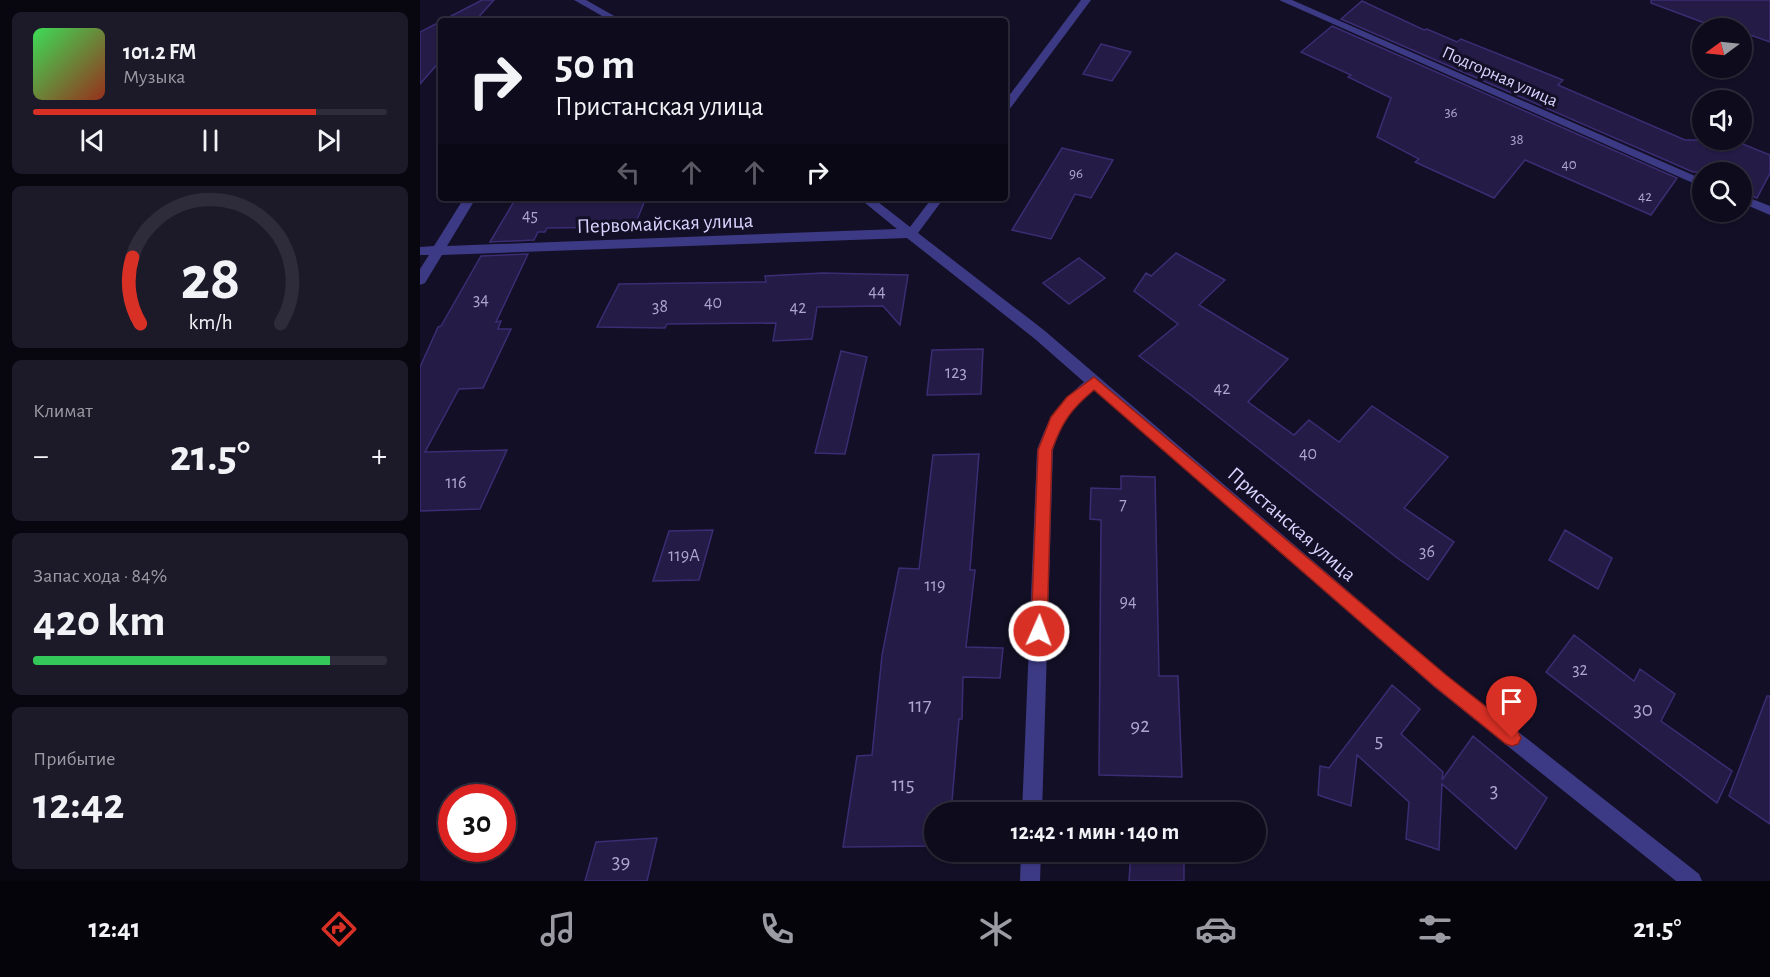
<!DOCTYPE html>
<html lang="ru">
<head>
<meta charset="utf-8">
<style>
	:root { --surface:#0e0b1c; --page:#1c1929; --text:#f1f3f6; --muted:#9b9ba3; --line:#2e2b3b; --accent:#d93025 }
	body { margin:0; font-family:"Alegreya Sans",sans-serif; background:var(--page); color:var(--text); height:100vh; display:flex; flex-direction:column; font-size:22px; white-space:nowrap }
	* { box-sizing:border-box; margin:0 }
	p { font-size:20px; color:var(--muted) }
	.icon { flex:none; width:33px; height:33px; fill:none; stroke:currentColor; stroke-width:2; stroke-linecap:round; stroke-linejoin:round }
	.map { position:relative; flex:1; overflow:hidden }
	.sheet { display:flex; flex-direction:column; gap:12px; padding:12px; background:#08060f; width:420px }
	.sheet>* { flex:none }
	.banner { position:absolute; left:18px; top:18px; width:570px; height:183px; border-radius:6px; box-shadow:0 2px 4px #0004,0 0 0 2px var(--line); background:#0e0b1c; color:var(--text); overflow:hidden }
	.needle { width:39px; rotate:255deg }
	.buttons { position:absolute; left:1272px; top:18px; display:grid; gap:12px }
	.buttons a { display:grid; place-items:center; width:60px; height:60px; border-radius:50%; background:var(--surface); box-shadow:0 2px 4px #0004,0 0 0 2px var(--line); font-size:30px }
	.speed { position:absolute; left:18px; top:784px; display:flex; gap:12px; font-size:30px; font-weight:700; text-align:center }
	.speed>* { display:grid; place-content:center; width:78px; height:78px; border-radius:50%; background:var(--surface); box-shadow:0 2px 4px #0004,0 0 0 2px var(--line); line-height:1 }
	.speed .limit { border:9px solid #d22; background:#fff; color:#111 }
	.pin { position:absolute; display:grid; place-items:center; width:51px; height:51px; color:#fff; margin:-62px -26px; border-radius:50% 50% 50% 0; rotate:-45deg; box-shadow:0 0 6px #0007 }
	.pin .icon { rotate:45deg }
	.me { position:absolute; width:66px; margin:-33px; rotate:2deg; stroke-linejoin:round; filter:drop-shadow(0 0 4px #0008) }
	.turn { display:flex; align-items:center; gap:21px; height:126px; padding:0 18px; font-size:27px }
	.turn .icon { width:78px; height:78px; stroke-width:2.5 }
	.turn b { display:block; font-size:42px; line-height:51px }
	.lanes { display:flex; align-items:center; height:57px; padding:0 18px; background:#0003; justify-content:center; gap:30px; direction:ltr }
	.lanes .off { opacity:.35 }
	.big { font-size:45px; font-weight:700; line-height:1.1 }
	.sheet .widget { flex:1; display:flex; flex-direction:column; justify-content:center; gap:9px; min-width:0; padding:0 21px; border-radius:9px; background:var(--page) }
	.sheet .dial { align-items:center; gap:0 }
	.dial svg { height:156px; overflow:visible; fill:none; stroke:var(--line); stroke-width:7; stroke-linecap:round; text-anchor:middle }
	.dial text { fill:var(--text); stroke:none }
	.song { display:flex; align-items:center; gap:18px }
	.cover { width:72px; height:72px; border-radius:9px; background:linear-gradient(135deg,hsl(130 70% 55%),hsl(10 70% 35%)) }
	.played { height:6px; border-radius:3px; background:linear-gradient(90deg,var(--accent) 80%,var(--line) 80%) }
	.keys { display:flex; justify-content:space-around; direction:ltr }
	.heat { display:flex; justify-content:space-between; align-items:center; font-size:33px; direction:ltr }
	.charge { height:9px; border-radius:4px; background:linear-gradient(90deg,#34c759 84%,var(--line) 0) }
	.trip { position:absolute; left:504px; top:802px; width:342px; height:60px; border-radius:30px; background:var(--surface); box-shadow:0 2px 4px #0004,0 0 0 2px var(--line); font-weight:700; line-height:60px; text-align:center }
	.dock { display:flex; height:96px; justify-content:space-around; align-items:center; background:#06040b; color:var(--muted) }
	.dock .icon { width:42px; height:42px }
	.dock .current { color:var(--accent) }
	.dock b { font-size:27px; color:var(--text) }
	main { display:flex; flex:1; min-height:0 }
	.map>svg:first-child { display:block }
	.building { fill:#241b47; stroke:#3b2d73; stroke-width:1.5 }
	.lines { fill:none; stroke-linecap:round; stroke-linejoin:round }
	.minor { fill:#3d3a85; fill-rule:evenodd }
	.route { fill:#d93025; stroke:#8d1f18; stroke-width:1.5 }
	.labels { text-anchor:middle; stroke-width:6; stroke-linejoin:round; paint-order:stroke }
	.far-number-label { font-size:15px; fill:#aca6d1 }
	.far-street-label { font-size:18px; fill:#d9d4ff; stroke:#130f26 }
	.number-label { font-size:18px; fill:#aca6d1 }
	.street-label { font-size:21px; fill:#d9d4ff; stroke:#130f26 }
	.near-number-label { font-size:21px; fill:#aca6d1 }
</style>
</head>
<body>
<main>
<section class="sheet">
<div class="widget">
<div class="song"><i class="cover"></i><div><b>101.2 FM</b><p>Музыка</p></div></div>
<div class="played"></div>
<div class="keys"><svg class="icon" aria-label="previous" viewBox="0 0 24 24"><path d="M18 5L8 12l10 7zM5 5v14"/></svg><svg class="icon" aria-label="pause" viewBox="0 0 24 24"><path d="M8 5v14M16 5v14"/></svg><svg class="icon" aria-label="next" viewBox="0 0 24 24"><path d="M6 5l10 7-10 7zM19 5v14"/></svg></div>
</div>
<div class="widget dial"><svg viewBox="0 0 100 80">
<path d="M14 69A42 42 0 1 1 86 69"/>
<path d="M14 69A42 42 0 0 1 10 35" stroke="#d93025"/>
<text x="50" y="56" font-size="32" font-weight="700">28</text>
<text x="50" y="72" font-size="11">km/h</text>
</svg></div>
<div class="widget"><p>Климат</p>
<div class="heat"><a>−</a><b class="big">21.5°</b><a>+</a></div>
</div>
<div class="widget"><p>Запас хода · 84%</p><b class="big">420 km</b><div class="charge"></div></div>
<div class="widget"><p>Прибытие</p><b class="big">12:42</b></div>
</section>
<div class="map">
<svg width="1350" height="881" viewBox="0 0 1350 881">
	<rect width="100%" height="100%" fill="#130f26"/>
	<!-- building -->
	<path class="building" d="M62 0H74L55 21H21V60L0 84V32Z
		M1231 0H1350V42L1322 32V28H1298L1231 3Z
		M942 1 1004 30 1007 29 1037 42 1041 39 1143 80 1138 85 1265 140H1313L1350 155V173L1337 198 1322 193V172H1273L921 19Z
		M912 26 1257 178 1231 215 1105 160 1074 198 995 162 999 159 957 137 971 98 928 77 931 75 881 52Z
		M681 44 711 52 692 81 663 74Z
		M642 148 693 160 671 198 655 194 631 239 592 230Z
		M96 198H226L214 227 127 228 125 232H118L114 240 70 242Z
		M756 253 805 280 779 305 868 359 828 402 874 435 889 420 919 442 952 406 1028 457 984 508 1034 542 1008 580 976 557 772 396 719 356 758 324 714 291 726 273 731 276Z
		M108 254 76 322 81 321 78 329H91L63 388 39 389 5 452 87 450 60 509 0 511V367L18 327 21 326 61 256Z
		M659 258 685 278 649 304 623 283Z
		M403 273 488 275 480 325 463 306 397 307 392 339 353 341 356 323 247 324 245 328 177 327 199 284 346 282 345 276Z
		M563 349 561 394 507 395 512 350Z
		M421 351 447 357 425 454 395 453Z
		M559 454 550 570H555L546 647 583 648 580 678 543 677 542 719H539L531 813H514V846L423 847 437 756 452 755 462 655 479 568 499 569 513 455Z
		M701 476 735 477 739 676H758L762 777 679 775 681 520 670 519 671 488 701 489Z
		M293 530 279 580 233 581 249 531Z
		M1145 530 1192 558 1178 589 1129 560Z
		M1154 635 1214 681 1220 669 1255 694 1241 721 1312 771 1297 803 1126 672Z
		M972 685 1000 709 981 734 1023 772 1022 780 1053 736 1127 798 1096 849 1022 784 1019 850 986 839 989 802 937 755 931 806 898 795 900 766 909 768Z
		M1347 696H1350V824L1309 796Z
		M237 838 227 881H165L176 842Z
		M711 852H764V881H709Z"/>
	<g class="lines">
		<!-- minor -->
		<path class="minor" d="M154 0H166L203 21H191Z
			M661 0H671L589 110 585 111V101Z
			M859 0H872L1282 179V187Z
			M1322 195 1350 206V215L1322 203Z
			M44 198H56L27 246 477 229 439 198H453L490 227 512 198H524L498 233 625 331 1026 675 1279 874 1282 881H1256L1014 687 674 390C650 411 643 420 633 450L622 813H602L617 450C630 415 636 406 664 382L615 339 487 238 22 255 5 283 0 285V269L9 255H0V247L14 246Z
			M601 852H621L620 881H600Z"/>
	</g>
	<!-- route -->
	<path class="route" d="M674 377 1026 675 1098 732 1101 738 1098 744 1092 746 1086 744 1014 686 674 390C651 409 642 422 632 450L627 631 624 637 619 639 613 637 611 631 618 450 631 417 647 397Z"/>
	<g class="labels">
		<!-- far-number labels -->
		<g class="far-number-label">
			<text x="1031" y="117">36</text>
			<text x="1097" y="144">38</text>
			<text x="1149" y="169">40</text>
			<text x="656" y="178">96</text>
			<text x="1225" y="201">42</text>
		</g>
		<!-- far-street labels -->
		<g class="far-street-label">
			<text transform="translate(1080 76) rotate(24)" y="6">Подгорная улица</text>
		</g>
		<!-- number labels -->
		<g class="number-label">
			<text x="110" y="221">45</text>
			<text x="457" y="297">44</text>
			<text x="61" y="305">34</text>
			<text x="293" y="308">40</text>
			<text x="240" y="312">38</text>
			<text x="378" y="313">42</text>
			<text x="536" y="378">123</text>
			<text x="802" y="394">42</text>
			<text x="888" y="459">40</text>
			<text x="36" y="488">116</text>
			<text x="703" y="510">7</text>
			<text x="1007" y="557">36</text>
			<text x="264" y="561">119А</text>
			<text x="515" y="591">119</text>
			<text x="708" y="607">94</text>
			<text x="1160" y="675">32</text>
		</g>
		<!-- street labels -->
		<g class="street-label">
			<text transform="translate(245 223) rotate(-2)" y="7">Первомайская улица</text>
			<text transform="translate(872 524) rotate(41)" y="7">Пристанская улица</text>
		</g>
		<!-- near-number labels -->
		<g class="near-number-label">
			<text x="500" y="712">117</text>
			<text x="1223" y="716">30</text>
			<text x="720" y="732">92</text>
			<text x="959" y="747">5</text>
			<text x="483" y="791">115</text>
			<text x="1074" y="797">3</text>
			<text x="201" y="868">39</text>
		</g>
	</g>
</svg>
<div class="buttons">
<a><svg class="needle" viewBox="-14 -14 28 28"><path d="M0-13l5 13h-10z" fill="#e53935"/><path d="M0 13l5-13h-10z" fill="#9b9ba3"/></svg></a>
<a><svg class="icon" aria-label="sound" viewBox="0 0 24 24"><path d="M4 9h4l5-4v14l-5-4H4zM17 9q2 3 0 6"/></svg></a>
<a><svg class="icon" aria-label="search" viewBox="0 0 24 24"><circle cx="10" cy="10" r="6"/><path d="M15 15l6 6"/></svg></a>
</div>
<div class="speed"><div class="limit">30</div></div>
<div class="pin" style="left:1092px;top:738px;background:#d93025"><svg class="icon" aria-label="arrive" viewBox="0 0 24 24"><path d="M6 21V4h12l-3 4 3 4H6"/></svg></div>
<svg class="me" style="left:619px;top:631px" viewBox="-20 -20 40 40"><circle r="17" fill="#d93025" stroke="#fff" stroke-width="3"/><path d="M0-11L8 9 0 5-8 9z" fill="#fff"/></svg>
<div class="trip">12:42 · 1 мин · 140 m</div>
<div class="banner">
<div class="turn"><svg class="icon" aria-label="right" viewBox="0 0 24 24"><path d="M7 20v-9h11M14 6l5 5-5 5"/></svg><div><b>50 m</b>Пристанская улица</div></div>
<div class="lanes"><svg class="icon off" aria-label="left" viewBox="0 0 24 24"><path d="M17 20v-9H6M10 6l-5 5 5 5"/></svg><svg class="icon off" aria-label="ahead" viewBox="0 0 24 24"><path d="M12 20V5M6 11l6-6 6 6"/></svg><svg class="icon off" aria-label="ahead" viewBox="0 0 24 24"><path d="M12 20V5M6 11l6-6 6 6"/></svg><svg class="icon" aria-label="right" viewBox="0 0 24 24"><path d="M7 20v-9h11M14 6l5 5-5 5"/></svg></div>
</div>
</div>
</main>
<nav class="dock">
<b>12:41</b>
<svg class="icon current" aria-label="directions" viewBox="0 0 24 24"><path d="M12 3l9 9-9 9-9-9zM9 14v-3h6M13 9l2 2-2 2"/></svg>
<svg class="icon" aria-label="music" viewBox="0 0 24 24"><path d="M9 18V5l10-2v13"/><circle cx="6" cy="18" r="3"/><circle cx="16" cy="16" r="3"/></svg>
<svg class="icon" aria-label="phone" viewBox="0 0 24 24"><path d="M5 4h4l2 5-3 2q2 4 5 5l2-3 5 2v4C11 20 4 13 5 4z"/></svg>
<svg class="icon" aria-label="climate" viewBox="0 0 24 24"><path d="M12 3v18M4 7l16 10M4 17L20 7"/></svg>
<svg class="icon" aria-label="car" viewBox="0 0 24 24"><path d="M5 17H2v-5l4-1 3-4h7l3 4 3 1v5h-3M9 17h6M6 11h13"/><circle cx="7" cy="17" r="2"/><circle cx="17" cy="17" r="2"/></svg>
<svg class="icon" aria-label="filters" viewBox="0 0 24 24"><path d="M4 7h16M4 17h16"/><circle cx="9" cy="7" r="2"/><circle cx="15" cy="17" r="2"/></svg>
<b>21.5°</b>
</nav>
</body>
</html>
